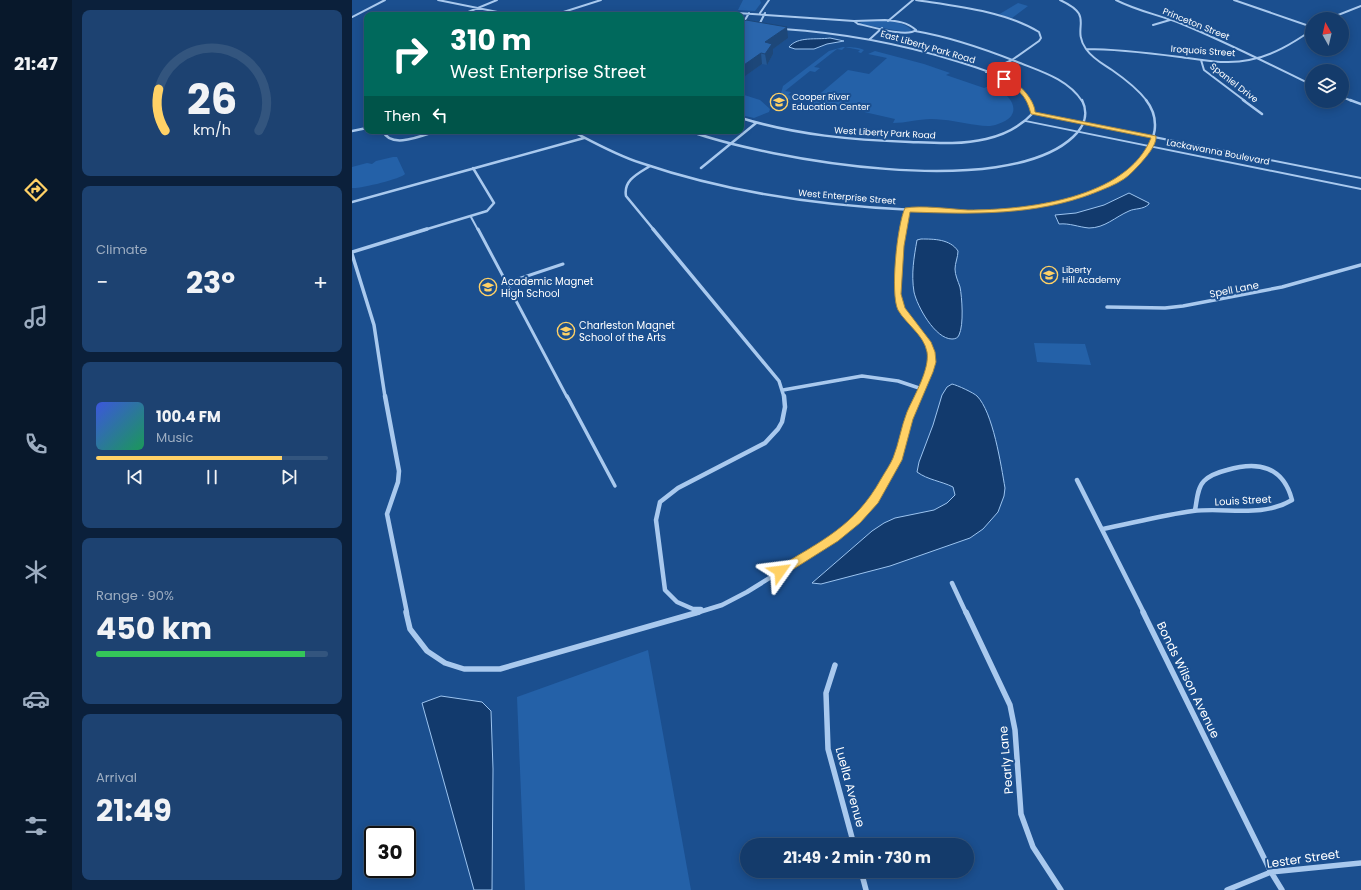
<!DOCTYPE html>
<html lang="en">
<head>
<meta charset="utf-8">
<style>
	:root { --surface:#143b6b; --page:#1d4271; --text:#f1f3f6; --muted:#9dadc1; --line:#33557e; --accent:#ffd166 }
	body { margin:0; font-family:Poppins,sans-serif; background:var(--page); color:var(--text); height:100vh; display:flex; flex-direction:column; font-size:15px; white-space:nowrap }
	* { box-sizing:border-box; margin:0 }
	p { font-size:13px; color:var(--muted) }
	.icon { flex:none; width:22px; height:22px; fill:none; stroke:currentColor; stroke-width:2; stroke-linecap:round; stroke-linejoin:round }
	.map { position:relative; flex:1; overflow:hidden }
	.drawer { display:flex; flex-direction:column; gap:10px; padding:10px; background:#0b203b; width:280px }
	.drawer>* { flex:none }
	.hud { position:absolute; left:12px; top:12px; width:380px; height:122px; border-radius:8px; box-shadow:0 2px 10px #0003,0 0 0 1px var(--line); background:#00695c; color:#fff; overflow:hidden }
	.needle { width:26px; rotate:352deg }
	.fabs { position:absolute; left:953px; top:12px; display:grid; gap:8px }
	.fabs a { display:grid; place-items:center; width:44px; height:44px; border-radius:50%; background:var(--surface); box-shadow:0 2px 10px #0003,0 0 0 1px var(--line); font-size:20px }
	.speed { position:absolute; left:12px; top:826px; display:flex; gap:8px; font-size:20px; font-weight:700; text-align:center }
	.speed>* { display:grid; place-content:center; width:52px; height:52px; border-radius:50%; background:var(--surface); box-shadow:0 2px 10px #0003,0 0 0 1px var(--line); line-height:1 }
	.speed .limit { border:2px solid #111; border-radius:6px; background:#fff; color:#111 }
	.pin { position:absolute; display:grid; place-items:center; width:34px; height:34px; color:#fff; margin:-17px; border-radius:8px; box-shadow:0 2px 6px #0006 }
	.me { position:absolute; width:44px; margin:-22px; rotate:59deg; stroke-linejoin:round; filter:drop-shadow(0 0 3px #0008) }
	.turn { display:flex; align-items:center; gap:14px; height:84px; padding:0 20px; font-size:18px }
	.turn .icon { width:52px; height:52px; stroke-width:2.5 }
	.turn b { display:block; font-size:28px; line-height:34px }
	.then { display:flex; align-items:center; height:38px; padding:0 20px; background:#0003; gap:8px; font-size:15px }
	.big { font-size:30px; font-weight:700; line-height:1.1 }
	.drawer .widget { flex:1; display:flex; flex-direction:column; justify-content:center; gap:6px; min-width:0; padding:0 14px; border-radius:8px; background:var(--page) }
	.drawer .dial { align-items:center; gap:0 }
	.dial svg { height:104px; overflow:visible; fill:none; stroke:var(--line); stroke-width:7; stroke-linecap:round; text-anchor:middle }
	.dial text { fill:var(--text); stroke:none }
	.song { display:flex; align-items:center; gap:12px }
	.cover { width:48px; height:48px; border-radius:6px; background:linear-gradient(135deg,hsl(230 70% 55%),hsl(150 70% 35%)) }
	.played { height:4px; border-radius:2px; background:linear-gradient(90deg,var(--accent) 80%,var(--line) 80%) }
	.keys { display:flex; justify-content:space-around; direction:ltr }
	.heat { display:flex; justify-content:space-between; align-items:center; font-size:22px; direction:ltr }
	.charge { height:6px; border-radius:3px; background:linear-gradient(90deg,#34c759 90%,var(--line) 0) }
	.trip { position:absolute; left:388px; top:838px; width:234px; height:40px; border-radius:20px; background:var(--surface); box-shadow:0 2px 10px #0003,0 0 0 1px var(--line); font-weight:700; line-height:40px; text-align:center }
	main { display:flex; flex:1; min-height:0 }
	.tabs { display:flex; flex-direction:column; width:72px; justify-content:space-around; align-items:center; background:#08182b; color:var(--muted) }
	.tabs .icon { width:28px; height:28px }
	.tabs .selected { color:var(--accent) }
	.tabs b { font-size:18px; color:var(--text) }
	.map>svg:first-child { display:block }
	.green { fill:#2461a8 }
	.water { fill:#123a6d; stroke:#9cc4f0 }
	.lines { fill:none; stroke-linecap:round; stroke-linejoin:round }
	.pedestrian-far2 { stroke:#a9c9ee; stroke-width:2 }
	.pedestrian-far1 { stroke:#a9c9ee; stroke-width:3 }
	.pedestrian { stroke:#a9c9ee; stroke-width:3.5 }
	.minor-far4 { stroke:#a9c9ee; stroke-width:2 }
	.minor-far3 { stroke:#a9c9ee; stroke-width:2.5 }
	.minor-far2 { stroke:#a9c9ee; stroke-width:3.5 }
	.minor-far1 { stroke:#a9c9ee; stroke-width:4.5 }
	.minor { stroke:#a9c9ee; stroke-width:5.5 }
	.tertiary { fill:#a9c9ee; fill-rule:evenodd }
	.wall { fill:#245895 }
	.shaded-wall { fill:#1d4779 }
	.building { fill:#2a66ad; stroke:#1d4779 }
	.route { fill:#ffd166; stroke:#a68842 }
	.labels { text-anchor:middle; stroke-width:4; stroke-linejoin:round; paint-order:stroke }
	.far-street-label { font-size:9px; fill:#fff; stroke:#1b4f8f }
	.far-poi-label { font-size:9px; fill:#fff; stroke:#1b4f8f; text-anchor:start }
	.poi-label { font-size:10px; fill:#fff; stroke:#1b4f8f; text-anchor:start }
	.street-label { font-size:10px; fill:#fff; stroke:#1b4f8f }
	.near-street-label { font-size:12px; fill:#fff; stroke:#1b4f8f }
</style>
</head>
<body>
<main>
<nav class="tabs">
<b>21:47</b>
<svg class="icon selected" aria-label="directions" viewBox="0 0 24 24"><path d="M12 3l9 9-9 9-9-9zM9 14v-3h6M13 9l2 2-2 2"/></svg>
<svg class="icon" aria-label="music" viewBox="0 0 24 24"><path d="M9 18V5l10-2v13"/><circle cx="6" cy="18" r="3"/><circle cx="16" cy="16" r="3"/></svg>
<svg class="icon" aria-label="phone" viewBox="0 0 24 24"><path d="M5 4h4l2 5-3 2q2 4 5 5l2-3 5 2v4C11 20 4 13 5 4z"/></svg>
<svg class="icon" aria-label="climate" viewBox="0 0 24 24"><path d="M12 3v18M4 7l16 10M4 17L20 7"/></svg>
<svg class="icon" aria-label="car" viewBox="0 0 24 24"><path d="M5 17H2v-5l4-1 3-4h7l3 4 3 1v5h-3M9 17h6M6 11h13"/><circle cx="7" cy="17" r="2"/><circle cx="17" cy="17" r="2"/></svg>
<svg class="icon" aria-label="filters" viewBox="0 0 24 24"><path d="M4 7h16M4 17h16"/><circle cx="9" cy="7" r="2"/><circle cx="15" cy="17" r="2"/></svg>
</nav>
<section class="drawer">
<div class="widget dial"><svg viewBox="0 0 100 80">
<path d="M14 69A42 42 0 1 1 86 69"/>
<path d="M14 69A42 42 0 0 1 9 37" stroke="#ffd166"/>
<text x="50" y="56" font-size="32" font-weight="700">26</text>
<text x="50" y="72" font-size="11">km/h</text>
</svg></div>
<div class="widget"><p>Climate</p>
<div class="heat"><a>−</a><b class="big">23°</b><a>+</a></div>
</div>
<div class="widget">
<div class="song"><i class="cover"></i><div><b>100.4 FM</b><p>Music</p></div></div>
<div class="played"></div>
<div class="keys"><svg class="icon" aria-label="previous" viewBox="0 0 24 24"><path d="M18 5L8 12l10 7zM5 5v14"/></svg><svg class="icon" aria-label="pause" viewBox="0 0 24 24"><path d="M8 5v14M16 5v14"/></svg><svg class="icon" aria-label="next" viewBox="0 0 24 24"><path d="M6 5l10 7-10 7zM19 5v14"/></svg></div>
</div>
<div class="widget"><p>Range · 90%</p><b class="big">450 km</b><div class="charge"></div></div>
<div class="widget"><p>Arrival</p><b class="big">21:49</b></div>
</section>
<div class="map">
<svg width="1009" height="890" viewBox="0 0 1009 890">
	<rect width="100%" height="100%" fill="#1b4f8f"/>
	<!-- green -->
	<path class="green" d="M391 0H408L409 3 403 11 386 10Z
		M666 3 676 6 660 18 646 15Z
		M511 21C525 21 551 18 560 31L554 32 507 24Z
		M491 47C498 47 506 47 512 50L509 53 506 52 508 50 493 47 490 50 485 49 462 67 468 68 463 72 458 71 433 91 439 92 436 95 447 98 450 95 457 96 450 102C442 101 433 100 429 93L431 86 477 51Z
		M523 51 572 64 598 73 594 75 632 88 637 86C658 91 675 115 646 124 639 127 632 126 625 125 610 123 594 119 579 119 566 119 554 123 541 123L543 119 486 106 482 110 456 104 496 70 517 74 535 58 516 54Z
		M389 94 408 100 418 109 417 112 402 118 389 115Z
		M41 157H45L53 174C49 179 7 189 0 188V167L15 163 20 164 24 161Z
		M682 343 733 344 739 365 685 362Z
		M296 650 339 890H173L165 697Z"/>
	<!-- water -->
	<path class="water" d="M478 38 492 41 475 44 462 49H443L437 47C446 36 464 40 478 38Z
		M777 193 797 203V204C791 210 783 208 777 211 763 217 753 228 737 228 726 227 718 223 707 224L703 215 724 213 752 205Z
		M569 239C582 239 598 239 606 251 606 257 603 263 603 269 603 275 606 281 608 287 610 297 612 325 607 335 606 338 603 339 600 339 583 339 565 306 562 292 559 274 562 257 565 240Z
		M600 384C605 385 622 393 625 396 641 412 649 465 653 488L652 496 646 512 631 529 618 538 538 566 469 584 460 583 520 531 532 523 543 518 582 510 595 503 603 495 601 487C589 481 576 480 565 472L567 462 581 425 590 395 595 387Z
		M89 696 130 702 139 711 141 769 140 890H122L70 703Z"/>
	<g class="lines">
		<!-- pedestrian-far2 -->
		<path class="pedestrian-far2" d="M119 217 126 230"/>
		<!-- pedestrian-far1 -->
		<path class="pedestrian-far1" d="M126 229 215 397
			M154 283 211 264"/>
		<!-- pedestrian -->
		<path class="pedestrian" d="M215 396 263 486"/>
		<!-- minor-far4 -->
		<path class="minor-far4" d="M86 0 161 15
			M564 0C603 6 653 11 687 32L689 38 687 41 660 60 634 72
			M708 0C745 17 718 26 734 49 741 59 751 64 760 70 773 79 785 88 795 101
			M764 0C785 11 808 15 830 24 874 42 917 64 960 85
			M882 0 960 27
			M408 13 417 0
			M109 15 145 0
			M202 15 249 0
			M316 15 385 13 502 21
			M0 17 33 0
			M976 19 1009 6
			M533 20C545 21 555 22 564 30 555 38 518 26 506 24L502 21Z
			M536 21 561 0
			M801 25 818 20
			M389 27 397 13
			M406 27 413 13
			M431 29C491 33 546 43 604 61 629 69 662 77 677 101
			M563 31C598 37 630 48 663 61 687 71 715 78 730 101
			M518 39 530 28
			M734 49C766 49 797 53 828 57 851 60 875 65 897 60 920 56 941 43 960 30
			M849 60 852 70 893 101
			M990 97 1000 101"/>
		<!-- minor-far3 -->
		<path class="minor-far3" d="M891 100 910 114
			M998 100 1009 104
			M389 118C444 135 501 140 558 142 583 143 609 145 634 139 652 135 668 127 681 113L677 100
			M0 131 15 128
			M31 131C39 150 71 135 85 131
			M220 131C243 143 264 155 289 163 377 193 470 206 562 210 620 213 681 213 736 194 756 187 774 175 788 160 804 142 809 119 794 100
			M337 131C418 160 653 201 721 137 732 127 737 114 730 100
			M298 166C287 173 271 180 274 196L302 230
			M349 168 404 123
			M0 202 232 138
			M72 230 135 211 142 203 121 168
			M551 230 555 210"/>
		<!-- minor-far2 -->
		<path class="minor-far2" d="M301 229 427 381 432 397
			M551 229C547 251 540 287 549 308 552 316 560 323 566 330 587 353 579 372 567 397
			M0 252 75 229
			M0 254 22 325 33 397
			M755 307 813 308 831 306 930 287 1009 265
			M431 390 510 376 546 381 570 389"/>
		<!-- minor-far1 -->
		<path class="minor-far1" d="M33 396 47 471 46 482 35 514 55 613
			M725 480 792 613
			M751 529C781 523 811 515 841 511 874 507 910 518 940 500 931 466 906 461 875 470 867 472 858 475 852 481 845 488 845 501 843 510
			M600 583 614 613
			M349 609H341L325 602 313 590 304 520 308 502 326 488 413 443 426 429 430 422 433 407 432 396
			M344 613 370 605 395 592 471 545 505 520 523 499 541 469 557 419 567 396"/>
		<!-- minor -->
		<path class="minor" d="M54 612 58 629 75 651 93 663 112 669H148L347 612
			M614 612 658 705 663 730 669 814 681 847 709 890
			M791 612 919 872 930 890
			M483 665 474 693 476 749 502 845
			M509 871 514 890
			M875 890 919 872 1009 863"/>
		<!-- tertiary -->
		<path class="tertiary" d="M681 112 1009 177V179L680 114 679 113Z
			M673 120 1009 188V190L674 122H673Z"/>
	</g>
	<!-- wall -->
	<path class="wall" d="M389 24 436 38 421 49V54L415 65 410 64 389 79Z"/>
	<!-- shaded-wall -->
	<path class="shaded-wall" d="M435 27 436 38 421 49V54L415 65 413 54V42Z
		M409 53 410 64 389 79V67Z"/>
	<!-- building -->
	<path class="building" d="M394 20 435 27 413 42 420 44 413 54 409 53 389 67V24Z"/>
	<!-- route -->
	<path class="route" d="M651 78C664 78 683 100 683 112L804 136C805 145 794 157 788 164 783 169 778 175 772 179 763 185 752 189 742 193 683 216 620 214 558 212L552 246 549 294 553 308 579 342 583 352 584 362 581 372 561 419 550 460 526 503 508 523 486 541 432 575 428 576 425 575 423 571 425 568C469 541 503 526 529 479 533 472 538 465 541 458 547 443 549 427 555 412 562 396 578 369 575 352 572 335 554 324 546 310 538 294 545 225 553 208 570 205 598 209 616 210 673 210 775 199 799 138L679 114C674 95 668 91 651 80Z"/>
	<!-- icons -->
	<defs>
		<symbol id="school-ring" viewBox="-11 -11 22 22"><circle r="9.5" fill="#1b4f8f" stroke="#ffd166" stroke-width="1.5"/><path d="M0-5L7-2L0 1L-7-2ZM-4 1L0 2.5L4 1V4Q0 6-4 4Z" fill="#ffd166"/></symbol>
	</defs>
	<g fill-rule="evenodd">
		<use href="#school-ring" x="417" y="92" width="20" height="20"/>
		<use href="#school-ring" x="687" y="265" width="20" height="20"/>
		<use href="#school-ring" x="126" y="277" width="20" height="20"/>
		<use href="#school-ring" x="204" y="321" width="20" height="20"/>
	</g>
	<g class="labels">
		<!-- far-street labels -->
		<g class="far-street-label">
			<text transform="translate(844 24) rotate(22)" y="3">Princeton Street</text>
			<text transform="translate(576 47) rotate(16)" y="3">East Liberty Park Road</text>
			<text transform="translate(851 51) rotate(4)" y="3">Iroquois Street</text>
			<text transform="translate(882 83) rotate(38)" y="3">Spaniel Drive</text>
			<text transform="translate(533 133) rotate(3)" y="3">West Liberty Park Road</text>
			<text transform="translate(866 152) rotate(11)" y="3">Lackawanna Boulevard</text>
			<text transform="translate(495 197) rotate(5)" y="3">West Enterprise Street</text>
		</g>
		<!-- far-poi labels -->
		<g class="far-poi-label">
			<text x="440" y="100">Cooper River<tspan x="440" dy="10">Education Center</tspan></text>
			<text x="710" y="273">Liberty<tspan x="710" dy="10">Hill Academy</tspan></text>
		</g>
		<!-- poi labels -->
		<g class="poi-label">
			<text x="149" y="285">Academic Magnet<tspan x="149" dy="12">High School</tspan></text>
			<text x="227" y="329">Charleston Magnet<tspan x="227" dy="12">School of the Arts</tspan></text>
		</g>
		<!-- street labels -->
		<g class="street-label">
			<text transform="translate(882 289) rotate(-11)" y="4">Spell Lane</text>
			<text transform="translate(891 500) rotate(-3)" y="4">Louis Street</text>
		</g>
		<!-- near-street labels -->
		<g class="near-street-label">
			<text transform="translate(836 680) rotate(64)" y="4">Bonds Wilson Avenue</text>
			<text transform="translate(654 760) rotate(-95)" y="4">Pearly Lane</text>
			<text transform="translate(498 787) rotate(75)" y="4">Luella Avenue</text>
			<text transform="translate(951 859) rotate(-8)" y="4">Lester Street</text>
		</g>
	</g>
</svg>
<div class="fabs">
<a><svg class="needle" viewBox="-14 -14 28 28"><path d="M0-13l5 13h-10z" fill="#e53935"/><path d="M0 13l5-13h-10z" fill="#9dadc1"/></svg></a>
<a><svg class="icon" aria-label="layers" viewBox="0 0 24 24"><path d="M12 4l9 5-9 5-9-5zM3 14l9 5 9-5"/></svg></a>
</div>
<div class="speed"><div class="limit">30</div></div>
<div class="pin" style="left:652px;top:79px;background:#d93025"><svg class="icon" aria-label="arrive" viewBox="0 0 24 24"><path d="M6 21V4h12l-3 4 3 4H6"/></svg></div>
<svg class="me" style="left:428px;top:571px" viewBox="-20 -20 40 40"><path d="M0-17L14 15 0 8-14 15z" fill="#ffd166" stroke="#fff" stroke-width="4"/></svg>
<div class="trip">21:49 · 2 min · 730 m</div>
<div class="hud">
<div class="turn"><svg class="icon" aria-label="right" viewBox="0 0 24 24"><path d="M7 20v-9h11M14 6l5 5-5 5"/></svg><div><b>310 m</b>West Enterprise Street</div></div>
<div class="then">Then<svg class="icon" aria-label="left" viewBox="0 0 24 24"><path d="M17 20v-9H6M10 6l-5 5 5 5"/></svg></div>
</div>
</div>
</main>
</body>
</html>
